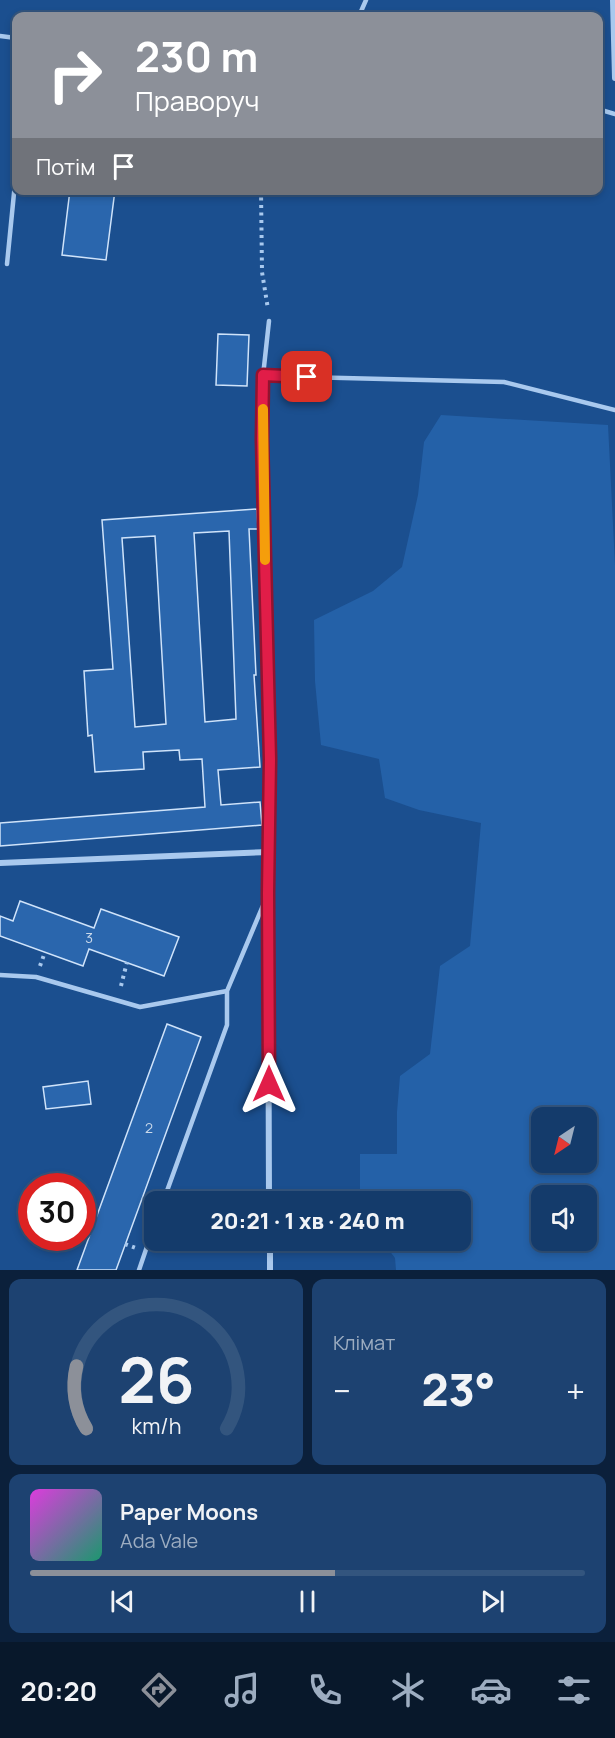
<!DOCTYPE html>
<html lang="uk">
<head>
<meta charset="utf-8">
<style>
	:root { --surface:#143b6b; --page:#1d4271; --text:#f1f3f6; --muted:#9dadc1; --line:#33557e; --accent:#8c9099 }
	body { margin:0; font-family:Manrope,sans-serif; background:var(--page); color:var(--text); height:100vh; display:flex; flex-direction:column; font-size:22px; white-space:nowrap }
	* { box-sizing:border-box; margin:0 }
	p { font-size:20px; color:var(--muted) }
	.icon { flex:none; width:33px; height:33px; fill:none; stroke:currentColor; stroke-width:2; stroke-linecap:round; stroke-linejoin:round }
	.map { position:relative; height:1270px; overflow:hidden }
	.details { display:flex; flex-direction:column; gap:9px; padding:9px; background:#0b203b; flex:1 }
	.details>* { flex:none }
	.banner { position:absolute; left:12px; top:12px; width:591px; height:183px; border-radius:12px; box-shadow:0 3px 9px #0003,0 0 0 2px var(--line); background:#8c9099; color:#fff; overflow:hidden }
	.needle { width:39px; rotate:215deg }
	.fabs { position:absolute; left:531px; top:1107px; display:grid; gap:12px }
	.fabs a { display:grid; place-items:center; width:66px; height:66px; border-radius:12px; background:var(--surface); box-shadow:0 3px 9px #0003,0 0 0 2px var(--line); font-size:30px }
	.speed { position:absolute; left:18px; top:1173px; display:flex; gap:12px; font-size:30px; font-weight:700; text-align:center }
	.speed>* { display:grid; place-content:center; width:78px; height:78px; border-radius:50%; background:var(--surface); box-shadow:0 3px 9px #0003,0 0 0 2px var(--line); line-height:1 }
	.speed .limit { border:9px solid #d22; background:#fff; color:#111 }
	.pin { position:absolute; display:grid; place-items:center; width:51px; height:51px; color:#fff; margin:-26px; border-radius:12px; box-shadow:0 3px 9px #0006 }
	.me { position:absolute; width:66px; margin:-33px; rotate:0deg; stroke-linejoin:round; filter:drop-shadow(0 0 4px #0008) }
	.turn { display:flex; align-items:center; gap:21px; height:126px; padding:0 24px; font-size:27px }
	.turn .icon { width:78px; height:78px; stroke-width:2.5 }
	.turn b { display:block; font-size:42px; line-height:51px }
	.then { display:flex; align-items:center; height:57px; padding:0 24px; background:#0003; gap:12px; font-size:22px }
	.big { font-size:45px; font-weight:800; line-height:1.1 }
	.details .widget { flex:1; display:flex; flex-direction:column; justify-content:center; gap:9px; min-width:0; padding:0 21px; border-radius:12px; background:var(--page) }
	.details .dial { align-items:center; gap:0 }
	.dial svg { height:156px; overflow:visible; fill:none; stroke:var(--line); stroke-width:7; stroke-linecap:round; text-anchor:middle }
	.dial text { fill:var(--text); stroke:none }
	.song { display:flex; align-items:center; gap:18px }
	.cover { width:72px; height:72px; border-radius:9px; background:linear-gradient(135deg,hsl(300 70% 55%),hsl(160 70% 35%)) }
	.played { height:6px; border-radius:3px; background:linear-gradient(90deg,var(--accent) 55%,var(--line) 55%) }
	.keys { display:flex; justify-content:space-around; direction:ltr }
	.heat { display:flex; justify-content:space-between; align-items:center; font-size:33px; direction:ltr }
	.details .tiles { flex:1; display:grid; gap:9px; grid-template-columns:1fr 1fr }
	.widget:last-child { grid-column:span 2 }
	.trip { position:absolute; left:144px; top:1191px; width:327px; height:60px; border-radius:12px; background:var(--surface); box-shadow:0 3px 9px #0003,0 0 0 2px var(--line); font-weight:800; line-height:60px; text-align:center }
	.dock { display:flex; height:96px; justify-content:space-around; align-items:center; background:#08182b; color:var(--muted) }
	.dock .icon { width:42px; height:42px }
	.dock .on { color:var(--accent) }
	.dock b { font-size:27px; color:var(--text) }
	.map>svg:first-child { display:block }
	.green { fill:#2461a8; fill-rule:evenodd }
	.building { fill:#2a66ad; stroke:#cfe3fa; stroke-width:1.5; fill-rule:evenodd }
	.lines { fill:none; stroke-linecap:round; stroke-linejoin:round }
	.path { stroke:#a9c9ee; stroke-width:4; stroke-dasharray:3 4.5; stroke-linecap:butt }
	.lane { stroke:#a9c9ee; stroke-width:4.5 }
	.street { stroke:#a9c9ee; stroke-width:6 }
	.route-casing { stroke:#92132f; stroke-width:15 }
	.route { stroke:#e11d48; stroke-width:10 }
	.slow { stroke:#f59e0b; stroke-width:10 }
	.labels { text-anchor:middle; stroke-width:6; stroke-linejoin:round; paint-order:stroke }
	.number-label { font-size:14px; fill:#cad9ea }
</style>
</head>
<body>
<div class="map">
<svg width="615" height="1270" viewBox="0 0 615 1270">
	<rect width="100%" height="100%" fill="#1b4f8f"/>
	<!-- green -->
	<path class="green" d="M441 415 608 425 615 565V1270H396L395 1258 382 1241 460 1240V1202L381 1201 360 1190V1154H397V1112L400 1076 430 1054 440 966 470 946 481 823 419 810 385 798 379 759 321 745 315 681 314 620 373 591 402 567 418 495 424 442ZM542 1118H586V1162H542ZM542 1196H586V1240H542Z"/>
	<!-- building -->
	<path class="building" d="M70 190H115L106 260 62 255Z
		M218 334 249 335 247 386 216 385Z
		M257 509 258 529H249L256 675H254L260 767 218 770 221 805 260 802 262 825 0 846V823L205 807 202 759 180 760 179 750 143 752 144 769 95 772 92 735 88 736 84 671 113 669 102 520ZM229 531 236 719 205 722 194 533ZM155 536 166 724 135 727 122 538Z
		M20 901 94 928 101 909 179 937 164 976 89 949 83 966 0 936V916L13 921Z
		M167 1024 201 1037 116 1270H77Z
		M88 1081 91 1104 46 1109 43 1087Z"/>
	<g class="lines">
		<!-- path -->
		<path class="path" d="M261 190 262 272 268 309
			M40 966 45 952
			M121 986 127 962
			M142 1198 153 1202
			M125 1244 136 1248"/>
		<!-- lane -->
		<path class="lane" d="M359 16 366 0
			M0 36 16 38
			M16 82V114
			M598 109 615 114
			M7 264 16 173
			M269 321 263 376 262 439 270 759 269 852
			M263 376 504 382 615 410
			M0 975 36 977 140 1007 227 991
			M163 1202 227 1025V991L267 896
			M139 1270 154 1226"/>
		<!-- street -->
		<path class="street" d="M613 0 615 78
			M0 863 269 852 268 893 269 1202
			M270 1240V1270"/>
	</g>
	<g class="lines">
		<defs>
			<path id="route" d="M269 1084 268 893 270 759 262 439 263 375 307 377"/>
		</defs>
		<!-- route casing -->
		<use href="#route" class="route-casing"/>
		<!-- route -->
		<use href="#route" class="route"/>
		<!-- slow -->
		<path class="slow" d="M263 409 265 560"/>
	</g>
	<g class="labels">
		<!-- number labels -->
		<g class="number-label">
			<text x="89" y="943">3</text>
			<text x="149" y="1133">2</text>
		</g>
	</g>
</svg>
<div class="fabs">
<a><svg class="needle" viewBox="-14 -14 28 28"><path d="M0-13l5 13h-10z" fill="#e53935"/><path d="M0 13l5-13h-10z" fill="#9dadc1"/></svg></a>
<a><svg class="icon" aria-label="sound" viewBox="0 0 24 24"><path d="M4 9h4l5-4v14l-5-4H4zM17 9q2 3 0 6"/></svg></a>
</div>
<div class="speed"><div class="limit">30</div></div>
<div class="pin" style="left:307px;top:377px;background:#d93025"><svg class="icon" aria-label="arrive" viewBox="0 0 24 24"><path d="M6 21V4h12l-3 4 3 4H6"/></svg></div>
<svg class="me" style="left:269px;top:1084px" viewBox="-20 -20 40 40"><path d="M0-17L14 15 0 8-14 15z" fill="#e11d48" stroke="#fff" stroke-width="4"/></svg>
<div class="trip">20:21 · 1 хв · 240 m</div>
<div class="banner">
<div class="turn"><svg class="icon" aria-label="right" viewBox="0 0 24 24"><path d="M7 20v-9h11M14 6l5 5-5 5"/></svg><div><b>230 m</b>Праворуч</div></div>
<div class="then">Потім<svg class="icon" aria-label="arrive" viewBox="0 0 24 24"><path d="M6 21V4h12l-3 4 3 4H6"/></svg></div>
</div>
</div>
<section class="details">
<div class="tiles">
<div class="widget dial"><svg viewBox="0 0 100 80">
<path d="M14 69A42 42 0 1 1 86 69"/>
<path d="M14 69A42 42 0 0 1 9 37" stroke="#8c9099"/>
<text x="50" y="56" font-size="32" font-weight="700">26</text>
<text x="50" y="72" font-size="11">km/h</text>
</svg></div>
<div class="widget"><p>Клімат</p>
<div class="heat"><a>−</a><b class="big">23°</b><a>+</a></div>
</div>
<div class="widget">
<div class="song"><i class="cover"></i><div><b>Paper Moons</b><p>Ada Vale</p></div></div>
<div class="played"></div>
<div class="keys"><svg class="icon" aria-label="previous" viewBox="0 0 24 24"><path d="M18 5L8 12l10 7zM5 5v14"/></svg><svg class="icon" aria-label="pause" viewBox="0 0 24 24"><path d="M8 5v14M16 5v14"/></svg><svg class="icon" aria-label="next" viewBox="0 0 24 24"><path d="M6 5l10 7-10 7zM19 5v14"/></svg></div>
</div>
</div>
</section>
<nav class="dock">
<b>20:20</b>
<svg class="icon on" aria-label="directions" viewBox="0 0 24 24"><path d="M12 3l9 9-9 9-9-9zM9 14v-3h6M13 9l2 2-2 2"/></svg>
<svg class="icon" aria-label="music" viewBox="0 0 24 24"><path d="M9 18V5l10-2v13"/><circle cx="6" cy="18" r="3"/><circle cx="16" cy="16" r="3"/></svg>
<svg class="icon" aria-label="phone" viewBox="0 0 24 24"><path d="M5 4h4l2 5-3 2q2 4 5 5l2-3 5 2v4C11 20 4 13 5 4z"/></svg>
<svg class="icon" aria-label="climate" viewBox="0 0 24 24"><path d="M12 3v18M4 7l16 10M4 17L20 7"/></svg>
<svg class="icon" aria-label="car" viewBox="0 0 24 24"><path d="M5 17H2v-5l4-1 3-4h7l3 4 3 1v5h-3M9 17h6M6 11h13"/><circle cx="7" cy="17" r="2"/><circle cx="17" cy="17" r="2"/></svg>
<svg class="icon" aria-label="filters" viewBox="0 0 24 24"><path d="M4 7h16M4 17h16"/><circle cx="9" cy="7" r="2"/><circle cx="15" cy="17" r="2"/></svg>
</nav>
</body>
</html>
